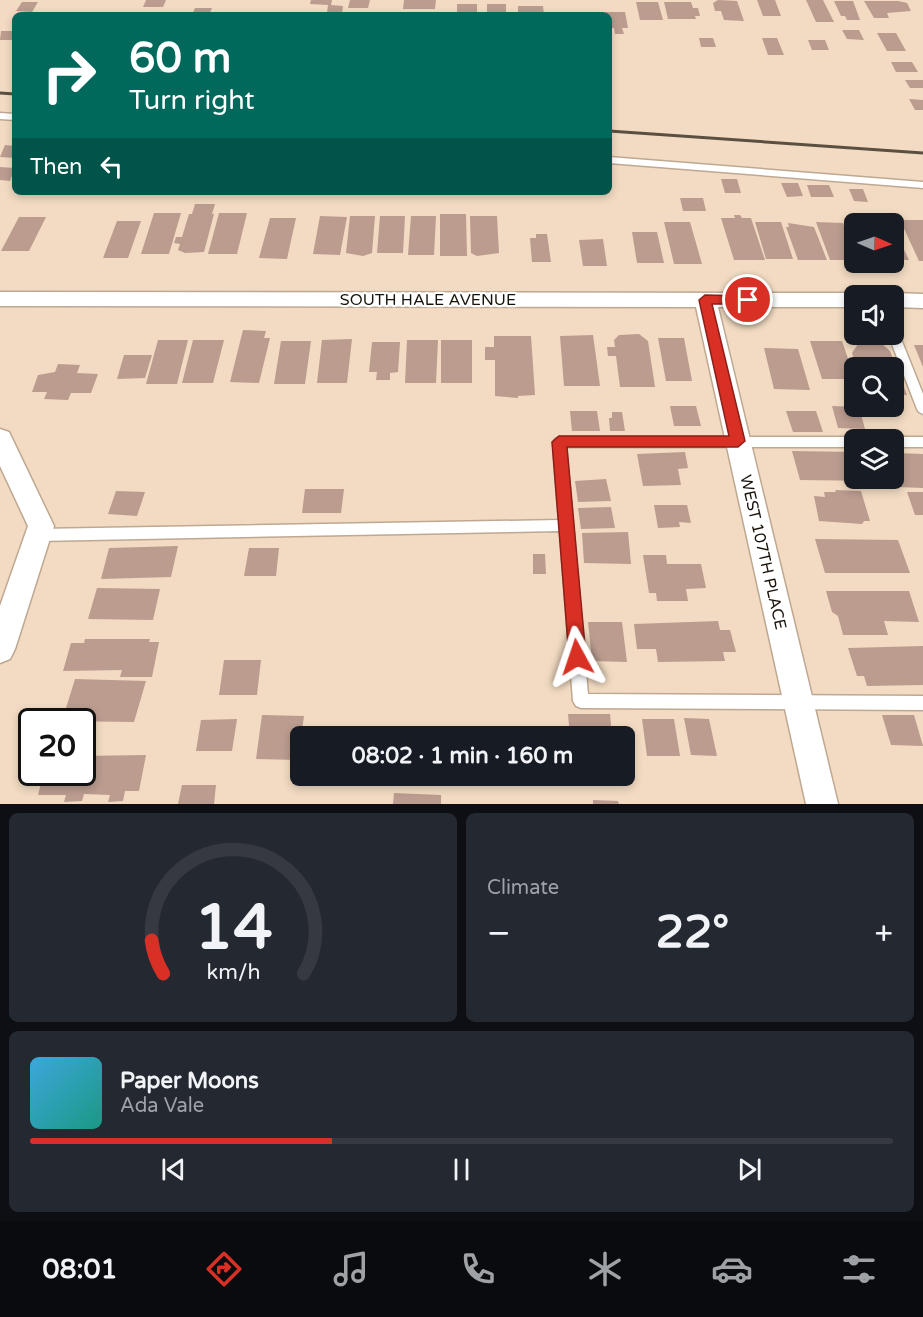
<!DOCTYPE html>
<html lang="en">
<head>
<meta charset="utf-8">
<style>
	:root { --surface:#171b24; --page:#242831; --text:#f1f3f6; --muted:#9ea1a6; --line:#363941; --accent:#d93025 }
	body { margin:0; font-family:"Varela Round",sans-serif; background:var(--page); color:var(--text); height:100vh; display:flex; flex-direction:column; font-size:22px; white-space:nowrap }
	* { box-sizing:border-box; margin:0 }
	p { font-size:20px; color:var(--muted) }
	.icon { flex:none; width:33px; height:33px; fill:none; stroke:currentColor; stroke-width:2; stroke-linecap:round; stroke-linejoin:round }
	.map { position:relative; height:804px; overflow:hidden }
	.details { display:flex; flex-direction:column; gap:9px; padding:9px; background:#0d0f14; flex:1 }
	.details>* { flex:none }
	.banner { position:absolute; left:12px; top:12px; width:600px; height:183px; border-radius:9px; box-shadow:0 3px 9px #0003; background:#00695c; color:#fff; overflow:hidden }
	.needle { width:39px; rotate:92deg }
	.fabs { position:absolute; left:844px; top:213px; display:grid; gap:12px }
	.fabs a { display:grid; place-items:center; width:60px; height:60px; border-radius:9px; background:var(--surface); box-shadow:0 3px 9px #0003; font-size:30px }
	.speed { position:absolute; left:18px; top:708px; display:flex; gap:12px; font-size:30px; font-weight:700; text-align:center }
	.speed>* { display:grid; place-content:center; width:78px; height:78px; border-radius:50%; background:var(--surface); box-shadow:0 3px 9px #0003; line-height:1 }
	.speed .limit { border:3px solid #111; border-radius:9px; background:#fff; color:#111 }
	.pin { position:absolute; display:grid; place-items:center; width:51px; height:51px; color:#fff; margin:-26px; border:3px solid #fff; border-radius:50%; box-shadow:0 2px 6px #0007 }
	.me { position:absolute; width:66px; margin:-33px; rotate:355deg; stroke-linejoin:round; filter:drop-shadow(0 0 4px #0008) }
	.turn { display:flex; align-items:center; gap:21px; height:126px; padding:0 18px; font-size:27px }
	.turn .icon { width:78px; height:78px; stroke-width:2.5 }
	.turn b { display:block; font-size:42px; line-height:51px }
	.then { display:flex; align-items:center; height:57px; padding:0 18px; background:#0003; gap:12px; font-size:22px }
	.big { font-size:45px; font-weight:700; line-height:1.1 }
	.details .widget { flex:1; display:flex; flex-direction:column; justify-content:center; gap:9px; min-width:0; padding:0 21px; border-radius:9px; background:var(--page) }
	.details .dial { align-items:center; gap:0 }
	.dial svg { height:156px; overflow:visible; fill:none; stroke:var(--line); stroke-width:7; stroke-linecap:round; text-anchor:middle }
	.dial text { fill:var(--text); stroke:none }
	.song { display:flex; align-items:center; gap:18px }
	.cover { width:72px; height:72px; border-radius:9px; background:linear-gradient(135deg,hsl(200 70% 55%),hsl(170 70% 35%)) }
	.played { height:6px; border-radius:3px; background:linear-gradient(90deg,var(--accent) 35%,var(--line) 35%) }
	.keys { display:flex; justify-content:space-around; direction:ltr }
	.heat { display:flex; justify-content:space-between; align-items:center; font-size:33px; direction:ltr }
	.details .tiles { flex:1; display:grid; gap:9px; grid-template-columns:1fr 1fr }
	.widget:last-child { grid-column:span 2 }
	.trip { position:absolute; left:290px; top:726px; width:345px; height:60px; border-radius:9px; background:var(--surface); box-shadow:0 3px 9px #0003; font-weight:700; line-height:60px; text-align:center }
	.tab-bar { display:flex; height:96px; justify-content:space-around; align-items:center; background:#090b0e; color:var(--muted) }
	.tab-bar .icon { width:42px; height:42px }
	.tab-bar .active { color:var(--accent) }
	.tab-bar b { font-size:27px; color:var(--text) }
	.map>svg:first-child { display:block }
	.building { fill:#bb9c8f }
	.lines { fill:none; stroke-linecap:round; stroke-linejoin:round }
	.lane-casing { stroke:#bea891; stroke-width:3 }
	.street-casing { stroke:#bea891; stroke-width:3 }
	.lane { fill:#fff; fill-rule:evenodd }
	.street { fill:#fff; fill-rule:evenodd }
	.rail { stroke:#5b4f41; stroke-width:3 }
	.route { fill:#d93025; stroke:#8d1f18; stroke-width:1.5 }
	.labels { text-anchor:middle; stroke-width:4.5; stroke-linejoin:round; paint-order:stroke }
	.street-label { font-size:16px; fill:#1a1209; stroke:#fff }
</style>
</head>
<body>
<div class="map">
<svg width="923" height="804" viewBox="0 0 923 804">
	<rect width="100%" height="100%" fill="#f2dbc2"/>
	<!-- building -->
	<path class="building" d="M146 0H166L163 7H143Z
		M311 0H332L331 5 343 6 342 14 327 13 328 5 310 4Z
		M350 0H370L368 8H348Z
		M404 0H436L435 9H403Z
		M718 0 737 1 744 21 724 20 721 11H715L713 3Z
		M757 0H775L781 16H763Z
		M806 0H823L834 22H816Z
		M834 1H853L860 20H847L845 16H841Z
		M864 1H898L907 3 911 11 887 13 889 18H874Z
		M22 2H38L32 12 16 11Z
		M636 2H658L663 20H640Z
		M664 2H691L693 8H698L700 16H695L696 19H668Z
		M457 4H477V15H457Z
		M487 4H506V15H487Z
		M518 6H543L544 15H518Z
		M195 8H212L209 15H192Z
		M605 12H625L628 28H622L624 34H615L614 28H609V15Z
		M842 30H859L864 40 847 39Z
		M1 31H15V37L13 40H0Z
		M877 33H896L906 51H887Z
		M699 38H713L716 47H701Z
		M762 38H777L784 55H768Z
		M808 40H825L829 50H812Z
		M891 62H912L918 72H896Z
		M905 80H923V88H910Z
		M909 99 923 100V110H915Z
		M5 145 15 146V158L0 157Z
		M0 167 15 168 10 181 0 180Z
		M721 179H737L741 193H725Z
		M781 183H798L803 196 787 197Z
		M807 185H829L834 197H811Z
		M849 189H863L868 202 854 201Z
		M680 198H703L706 211H683Z
		M195 204H215L212 214H214L204 252 185 253 178 250 180 244 174 243 176 237H182L189 214H192Z
		M154 213H181L169 254H141Z
		M219 213H247L237 254H208Z
		M440 214H466L467 256H440Z
		M734 215H740L742 218H751L765 260H734L721 218H735Z
		M320 216 347 217 340 255 313 254Z
		M350 216H375L372 253 363 256 346 253Z
		M380 216H405L403 253H377Z
		M411 216H436L434 255H408Z
		M470 216H497L499 253 477 256 471 253Z
		M19 217H46L29 251H1Z
		M270 218H296L287 259 259 258Z
		M900 220H923V261H919Z
		M117 221H141L128 258H103Z
		M664 222H690L702 264H674Z
		M755 222H781L793 259H766Z
		M816 222 843 223 855 253V260H830Z
		M788 223 814 227 827 260H798L786 227H789Z
		M894 229 909 260H894Z
		M632 232H657L664 263H637Z
		M536 234H547L551 262H532L530 238H536Z
		M603 239 607 266H583L579 240Z
		M243 330 266 331 264 338H270L259 383 230 382Z
		M639 334 648 341 655 387H620L616 356H608L607 347H615L614 340 619 335Z
		M593 335 600 386H564L560 336Z
		M494 336H531L535 395 518 396V398L495 396V360H485V347H494Z
		M658 338H684L692 381H666Z
		M352 339 347 383H317L322 340Z
		M158 340H188L177 384H146Z
		M193 340H224L213 383H182Z
		M407 340H438L436 383H405Z
		M441 340H472V383H441Z
		M281 341H311L305 384H274Z
		M810 341H842L855 379H822Z
		M860 341H879L890 351 907 395H894V368H864L862 362H855L852 353Z
		M372 342H400L398 372 390 373V380H376L377 372H369Z
		M914 345H923V367Z
		M764 348 798 349 810 390 774 389Z
		M124 355H152L145 378 117 379Z
		M58 364 80 365 77 373 98 374 91 393H71L68 400 44 399 47 392H32L38 375 55 372Z
		M670 406H696L701 426H674Z
		M832 406 859 407 865 429 838 428Z
		M570 411H597L600 431H572Z
		M786 411H816L823 432H793Z
		M612 412H622L625 431H610L609 418H612Z
		M792 451 855 452V478H879L880 481 800 480Z
		M685 452 688 468 678 469 681 485 643 486 637 454Z
		M894 453 923 454V488L897 487 894 478Z
		M606 479 611 501 578 502 575 481Z
		M305 489H344L341 513H302Z
		M835 490 861 491 870 521H864L862 524 819 521 814 496 825 497 824 492H836Z
		M116 491 145 492 137 516 108 514Z
		M907 492H923V515H915Z
		M654 505H687L691 523 679 522 680 527 658 528Z
		M611 507 615 528 581 529 578 508Z
		M628 532 631 564 584 563 582 533Z
		M815 539 898 540 910 573H825Z
		M178 546 171 577 101 579 109 548Z
		M249 548H279L276 576H244Z
		M533 554H545L546 574H533Z
		M643 555H666L667 564H701L706 588 686 589 688 601H657L656 593H649Z
		M97 588 160 589 153 620 88 619Z
		M826 591H909L919 622 884 621 888 635H843L838 616 832 612Z
		M718 621 720 630H730L736 652H723L725 661 658 662 656 649H637L634 624Z
		M588 622H622L627 662 592 661Z
		M85 639H150L149 642H159L152 677H120L122 670 63 671 71 643H84Z
		M923 646V685L867 686 864 676H857L848 648Z
		M224 660H261L257 695H219Z
		M75 679 146 681 134 722 62 721Z
		M568 714H610L612 736H570Z
		M262 715 304 716 298 760 256 759Z
		M882 715H914L923 746 891 745Z
		M684 718 709 719 717 756 691 755Z
		M237 719 232 751H196L201 720Z
		M642 719H674L680 756H647Z
		M146 755 139 791H125L123 801 108 802 110 795 84 794 82 801 64 802 66 795H38L44 772H82V756Z
		M314 776H353L352 782 313 783Z
		M182 785H216L214 804H178Z
		M394 793 441 795V804H393Z
		M593 800 618 801 619 804H593Z"/>
	<g class="lines">
		<defs>
			<path id="lane" d="M0 113 15 114V120L0 119Z
				M609 157 923 182V188L609 163Z
				M894 330 899 334 923 394V414L919 412 917 409 888 334H894Z
				M559 437H855L860 440H855V447H566L588 694 923 696V710L581 708 576 706 573 701 560 531 38 541 33 539 31 535 33 531 38 529 559 520 553 442 555 439Z
				M894 437H923V447H894V440H889Z"/>
			<path id="street" d="M0 292 855 293 863 295 855 296V307H718L838 804H806L696 307 0 306Z
				M894 293 923 294V308L894 307V296H886Z
				M0 429 9 432 54 526 15 649 10 659 0 663V606L28 526 0 466Z"/>
		</defs>
		<!-- lane casing -->
		<use href="#lane" class="lane-casing"/>
		<!-- street casing -->
		<use href="#street" class="street-casing"/>
		<!-- lane -->
		<use href="#lane" class="lane"/>
		<!-- street -->
		<use href="#street" class="street"/>
		<!-- rail -->
		<path class="rail" d="M0 93 15 94
			M609 131 923 153"/>
	</g>
	<!-- route -->
	<path class="route" d="M705 295 748 296 754 300 748 304H712L745 441 738 447H567L586 657 583 663 577 665 571 663 569 657 552 442 559 436H729L699 300Z"/>
	<g class="labels">
		<!-- street labels -->
		<g class="street-label">
			<text x="428" y="305">SOUTH HALE AVENUE</text>
			<text transform="translate(764 552) rotate(77)" y="6">WEST 107TH PLACE</text>
		</g>
	</g>
</svg>
<div class="fabs">
<a><svg class="needle" viewBox="-14 -14 28 28"><path d="M0-13l5 13h-10z" fill="#e53935"/><path d="M0 13l5-13h-10z" fill="#9ea1a6"/></svg></a>
<a><svg class="icon" aria-label="sound" viewBox="0 0 24 24"><path d="M4 9h4l5-4v14l-5-4H4zM17 9q2 3 0 6"/></svg></a>
<a><svg class="icon" aria-label="search" viewBox="0 0 24 24"><circle cx="10" cy="10" r="6"/><path d="M15 15l6 6"/></svg></a>
<a><svg class="icon" aria-label="layers" viewBox="0 0 24 24"><path d="M12 4l9 5-9 5-9-5zM3 14l9 5 9-5"/></svg></a>
</div>
<div class="speed"><div class="limit">20</div></div>
<div class="pin" style="left:748px;top:300px;background:#d93025"><svg class="icon" aria-label="arrive" viewBox="0 0 24 24"><path d="M6 21V4h12l-3 4 3 4H6"/></svg></div>
<svg class="me" style="left:577px;top:657px" viewBox="-20 -20 40 40"><path d="M0-17L14 15 0 8-14 15z" fill="#d93025" stroke="#fff" stroke-width="4"/></svg>
<div class="trip">08:02 · 1 min · 160 m</div>
<div class="banner">
<div class="turn"><svg class="icon" aria-label="right" viewBox="0 0 24 24"><path d="M7 20v-9h11M14 6l5 5-5 5"/></svg><div><b>60 m</b>Turn right</div></div>
<div class="then">Then<svg class="icon" aria-label="left" viewBox="0 0 24 24"><path d="M17 20v-9H6M10 6l-5 5 5 5"/></svg></div>
</div>
</div>
<section class="details">
<div class="tiles">
<div class="widget dial"><svg viewBox="0 0 100 80">
<path d="M14 69A42 42 0 1 1 86 69"/>
<path d="M14 69A42 42 0 0 1 8 52" stroke="#d93025"/>
<text x="50" y="56" font-size="32" font-weight="700">14</text>
<text x="50" y="72" font-size="11">km/h</text>
</svg></div>
<div class="widget"><p>Climate</p>
<div class="heat"><a>−</a><b class="big">22°</b><a>+</a></div>
</div>
<div class="widget">
<div class="song"><i class="cover"></i><div><b>Paper Moons</b><p>Ada Vale</p></div></div>
<div class="played"></div>
<div class="keys"><svg class="icon" aria-label="previous" viewBox="0 0 24 24"><path d="M18 5L8 12l10 7zM5 5v14"/></svg><svg class="icon" aria-label="pause" viewBox="0 0 24 24"><path d="M8 5v14M16 5v14"/></svg><svg class="icon" aria-label="next" viewBox="0 0 24 24"><path d="M6 5l10 7-10 7zM19 5v14"/></svg></div>
</div>
</div>
</section>
<nav class="tab-bar">
<b>08:01</b>
<svg class="icon active" aria-label="directions" viewBox="0 0 24 24"><path d="M12 3l9 9-9 9-9-9zM9 14v-3h6M13 9l2 2-2 2"/></svg>
<svg class="icon" aria-label="music" viewBox="0 0 24 24"><path d="M9 18V5l10-2v13"/><circle cx="6" cy="18" r="3"/><circle cx="16" cy="16" r="3"/></svg>
<svg class="icon" aria-label="phone" viewBox="0 0 24 24"><path d="M5 4h4l2 5-3 2q2 4 5 5l2-3 5 2v4C11 20 4 13 5 4z"/></svg>
<svg class="icon" aria-label="climate" viewBox="0 0 24 24"><path d="M12 3v18M4 7l16 10M4 17L20 7"/></svg>
<svg class="icon" aria-label="car" viewBox="0 0 24 24"><path d="M5 17H2v-5l4-1 3-4h7l3 4 3 1v5h-3M9 17h6M6 11h13"/><circle cx="7" cy="17" r="2"/><circle cx="17" cy="17" r="2"/></svg>
<svg class="icon" aria-label="filters" viewBox="0 0 24 24"><path d="M4 7h16M4 17h16"/><circle cx="9" cy="7" r="2"/><circle cx="15" cy="17" r="2"/></svg>
</nav>
</body>
</html>
